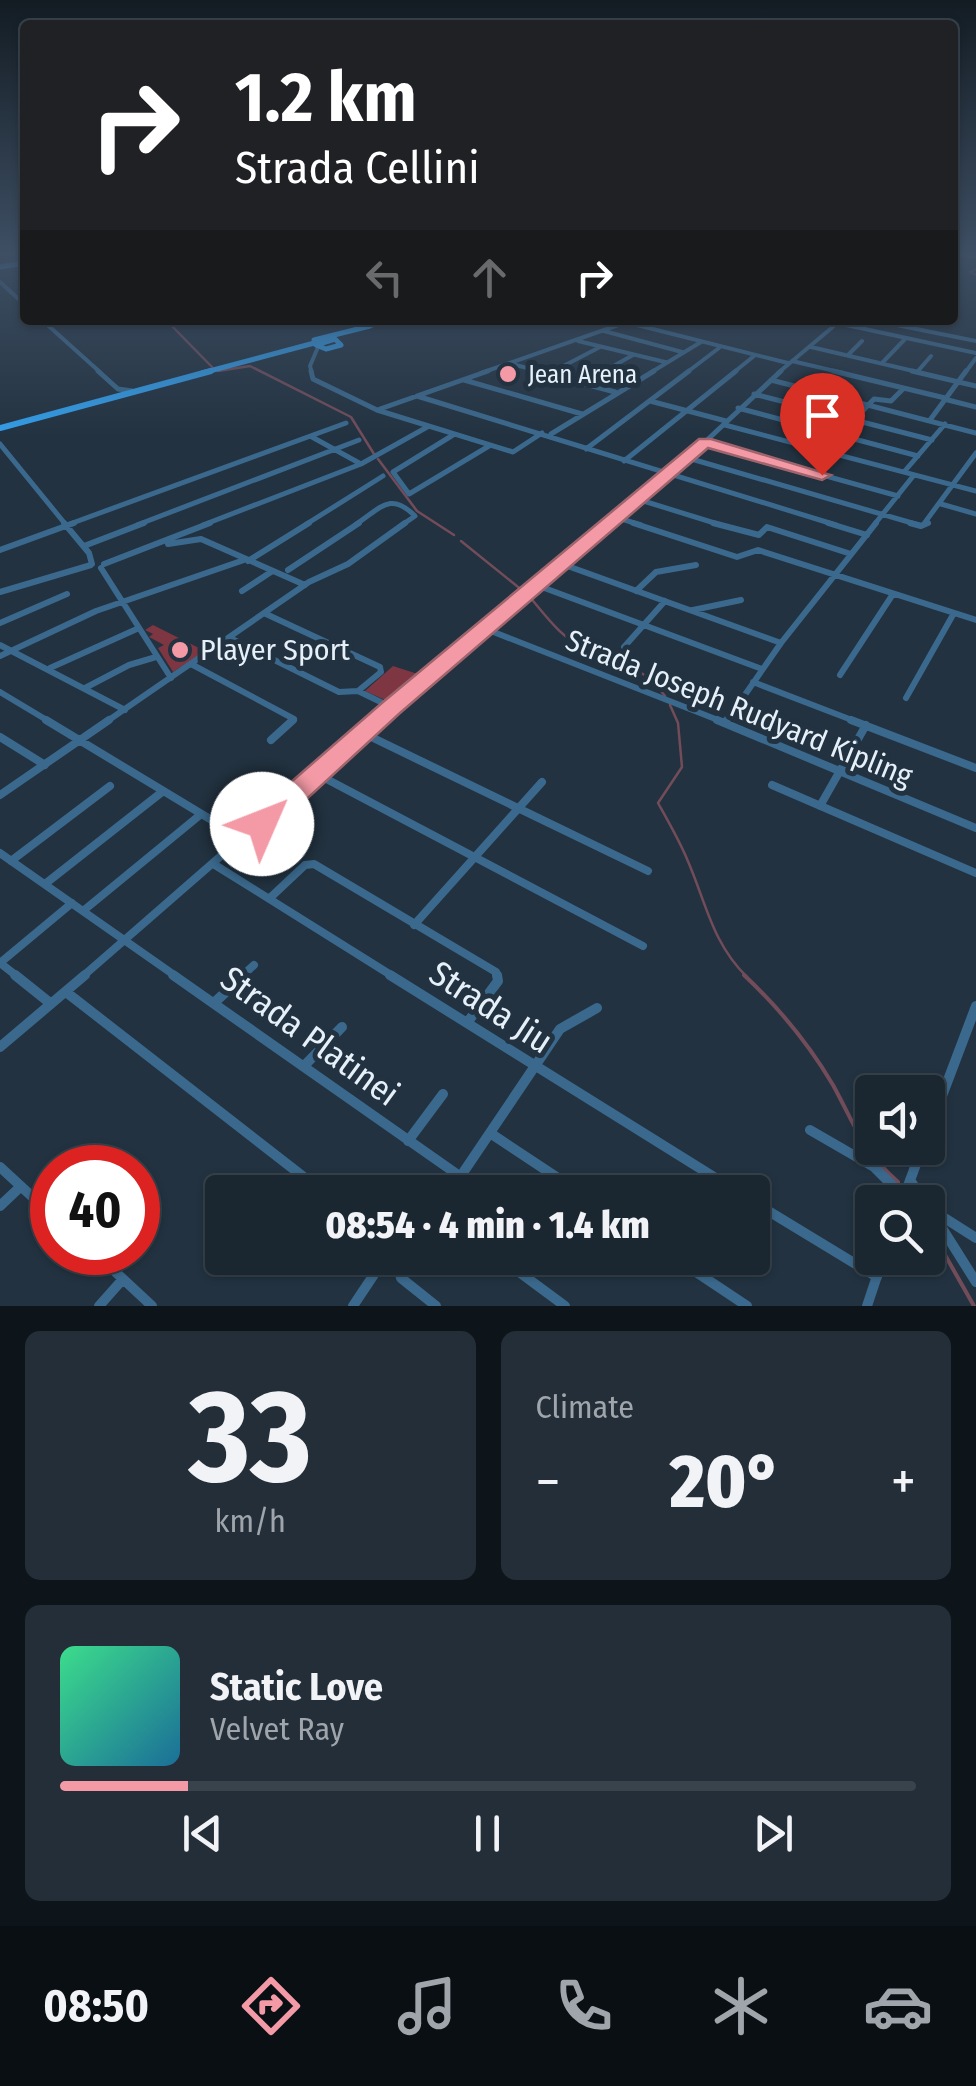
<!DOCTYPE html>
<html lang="en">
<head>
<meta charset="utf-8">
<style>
	:root { --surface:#1a2630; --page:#232e38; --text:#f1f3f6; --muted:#9fa5ab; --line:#38434c; --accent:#f49aa6 }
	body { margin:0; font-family:"Fira Sans Condensed",sans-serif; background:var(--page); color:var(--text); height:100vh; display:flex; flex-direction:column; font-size:38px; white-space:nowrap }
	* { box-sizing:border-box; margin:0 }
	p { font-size:32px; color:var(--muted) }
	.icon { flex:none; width:55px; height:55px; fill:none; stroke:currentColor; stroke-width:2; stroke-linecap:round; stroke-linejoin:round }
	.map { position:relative; height:1306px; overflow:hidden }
	.drawer { display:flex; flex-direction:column; gap:25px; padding:25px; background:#0e151a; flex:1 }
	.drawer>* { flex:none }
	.guide { position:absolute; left:20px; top:20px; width:938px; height:305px; border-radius:10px; box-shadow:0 2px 8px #0004,0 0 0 2px var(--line); background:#202124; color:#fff; overflow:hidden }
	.tools { position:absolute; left:855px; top:1075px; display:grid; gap:20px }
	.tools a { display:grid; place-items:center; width:90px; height:90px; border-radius:10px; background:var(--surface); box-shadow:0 2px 8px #0004,0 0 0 2px var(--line); font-size:50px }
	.speed { position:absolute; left:30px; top:1145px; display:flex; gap:20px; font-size:50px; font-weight:700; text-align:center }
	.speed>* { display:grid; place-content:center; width:130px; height:130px; border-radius:50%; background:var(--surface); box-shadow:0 2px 8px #0004,0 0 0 2px var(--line); line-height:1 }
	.speed .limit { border:15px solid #d22; background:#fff; color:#111 }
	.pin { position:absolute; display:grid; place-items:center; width:85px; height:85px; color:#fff; margin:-102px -42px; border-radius:50% 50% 50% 0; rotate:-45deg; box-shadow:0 0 10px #0007 }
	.pin .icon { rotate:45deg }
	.me { position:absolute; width:110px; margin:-55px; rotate:46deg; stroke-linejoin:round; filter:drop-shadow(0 0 8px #0008) }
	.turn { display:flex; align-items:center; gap:35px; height:210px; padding:0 50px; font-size:45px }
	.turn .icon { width:130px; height:130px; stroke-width:2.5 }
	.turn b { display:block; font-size:70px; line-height:85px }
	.lanes { display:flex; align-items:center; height:95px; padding:0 50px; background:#0003; justify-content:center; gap:50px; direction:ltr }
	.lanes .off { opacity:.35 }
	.big { font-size:75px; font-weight:800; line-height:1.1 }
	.drawer .tile { flex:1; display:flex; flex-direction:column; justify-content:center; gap:15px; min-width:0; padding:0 35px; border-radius:15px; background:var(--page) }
	.drawer .dial { align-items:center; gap:0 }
	.dial b { font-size:130px; line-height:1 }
	.song { display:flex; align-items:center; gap:30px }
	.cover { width:120px; height:120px; border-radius:15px; background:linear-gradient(135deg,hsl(150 70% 55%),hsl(200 70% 35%)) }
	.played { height:10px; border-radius:5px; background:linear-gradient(90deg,var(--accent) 15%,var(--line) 15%) }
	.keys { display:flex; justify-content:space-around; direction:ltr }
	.heat { display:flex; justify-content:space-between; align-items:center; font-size:55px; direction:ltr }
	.drawer .tiles { flex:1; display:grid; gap:25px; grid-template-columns:1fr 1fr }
	.tile:last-child { grid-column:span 2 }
	.trip { position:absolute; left:205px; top:1175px; width:565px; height:100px; border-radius:10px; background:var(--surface); box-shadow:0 2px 8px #0004,0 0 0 2px var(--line); font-weight:800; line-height:100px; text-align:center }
	.dock { display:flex; height:160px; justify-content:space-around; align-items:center; background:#0a0f13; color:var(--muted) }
	.dock .icon { width:70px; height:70px }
	.dock .selected { color:var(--accent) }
	.dock b { font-size:45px; color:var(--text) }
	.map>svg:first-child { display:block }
	.green { fill:#7d3642 }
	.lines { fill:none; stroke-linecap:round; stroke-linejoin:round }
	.stream-far1 { stroke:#734c5a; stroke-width:2.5 }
	.stream { stroke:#734c5a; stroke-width:4 }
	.minor-far4 { stroke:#3b698d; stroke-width:4 }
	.minor-far3 { stroke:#3b698d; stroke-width:5 }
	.minor-far2 { stroke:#3b698d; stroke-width:6 }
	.minor-far1 { stroke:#3b698d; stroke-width:8 }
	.minor { stroke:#3b698d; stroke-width:10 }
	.major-far1 { stroke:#339eea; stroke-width:5 }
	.major { stroke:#339eea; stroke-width:6 }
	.route { fill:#f49aa6; stroke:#9f646c; stroke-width:2.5 }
	.poi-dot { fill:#f49aa6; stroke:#223240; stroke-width:4 }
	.labels { text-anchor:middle; stroke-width:10; stroke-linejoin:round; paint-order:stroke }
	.far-poi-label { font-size:25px; fill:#e6f0f9; stroke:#223240; text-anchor:start }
	.poi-label { font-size:30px; fill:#e6f0f9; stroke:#223240; text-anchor:start }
	.street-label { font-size:30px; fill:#e6f0f9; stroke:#223240 }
	.near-street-label { font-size:35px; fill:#e6f0f9; stroke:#223240 }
</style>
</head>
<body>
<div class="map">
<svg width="976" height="1306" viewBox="0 0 976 1306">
	<rect width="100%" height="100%" fill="#223240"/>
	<!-- green -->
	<path class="green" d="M153 625 205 651 173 672 158 648 164 645 149 637 153 634 145 630Z
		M393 666 424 676 392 703 365 691Z"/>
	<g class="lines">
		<!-- stream-far1 -->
		<path class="stream-far1" d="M952 255 976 257
			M976 269 970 272 976 275
			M166 320 212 367
			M218 371 250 366 351 417 374 454
			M378 459 417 511 454 535
			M461 541 523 591
			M529 596C546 616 561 638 586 649 621 665 640 663 665 696
			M670 705 678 723 682 767 658 803C668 821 679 840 687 859 706 902 712 943 747 977"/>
		<!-- stream -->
		<path class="stream" d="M744 975C777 1006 810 1046 833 1085 856 1127 861 1149 898 1182
			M928 1225 974 1306"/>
		<!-- minor-far4 -->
		<path class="minor-far4" d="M0 282 25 305
			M42 320 101 373
			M617 320 788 363
			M872 320 976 341
			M837 323 976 353
			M604 331 682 352
			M578 341 665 362
			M811 347 922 373
			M849 354 862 341
			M792 361 843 373
			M883 362 905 339
			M512 364 546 373
			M918 371 931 356
			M312 373 310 366 318 347
			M481 373 624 323
			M550 373 600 347
			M601 373 633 355
			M650 373 701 342
			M686 373 719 348
			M733 373 754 356
			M778 373 841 320
			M965 373 976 358"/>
		<!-- minor-far3 -->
		<path class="minor-far3" d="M98 371 118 389 132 391
			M311 371 313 379 377 410 513 452 542 433
			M537 371 615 392
			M833 371 945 398
			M912 371 976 386
			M549 374 555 371
			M464 380 582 414
			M771 380 976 433
			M583 384 606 371
			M754 394 932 440
			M417 396 836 525
			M944 399 976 407
			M650 401 726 421
			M738 408 918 456
			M380 409 488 371
			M855 419 874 399 891 401 903 389
			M930 420 966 371
			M725 425 976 491
			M551 434 654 371
			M453 435 393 472 409 494 489 446
			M312 437 361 464
			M707 443 898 496
			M0 444 66 525
			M586 449 689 371
			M688 458 919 525
			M624 461 736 371
			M904 472 945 424
			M637 499 721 525
			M941 504 976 514
			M615 517 641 525
			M67 525 346 423
			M137 525 359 440
			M203 525 361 464 429 426
			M305 525 383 476
			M355 525C381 508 390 491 415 516L402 525
			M606 525 705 442 781 371
			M874 525 914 475
			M923 525 976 453"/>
		<!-- minor-far2 -->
		<path class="minor-far2" d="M64 523 89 553 92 564
			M633 523 737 557 758 550 976 620
			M713 523 759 535 767 527 851 554
			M828 523 867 535
			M910 523 921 526 928 523
			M168 544 201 539 305 585
			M84 546 144 523
			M0 550 74 523
			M248 561 309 523
			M104 564 210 523
			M562 564 781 643
			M101 568 171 678
			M288 570 359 523
			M539 586 762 669
			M242 591 271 572
			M636 591 656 572 696 565
			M0 592 91 565
			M693 610 741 600
			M266 614 380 667 381 672 358 691
			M0 623 67 594
			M486 629 723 722
			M230 638 339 692 358 691 391 707
			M0 645 125 710
			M624 647 665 601
			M0 656 96 611 244 560
			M191 664 294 719 290 722
			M50 668 139 628
			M840 675 893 594
			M753 682 857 722
			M85 688 129 665 156 657
			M0 692 50 722
			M906 698 954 613
			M106 722 309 582 348 564 405 523
			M374 722 609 523
			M726 722 781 643 876 523"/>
		<!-- minor-far1 -->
		<path class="minor-far1" d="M46 720 243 839
			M717 720 976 828
			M851 720 976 768
			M725 723 727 720
			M363 733 648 871
			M0 737 45 765
			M271 740 293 720
			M317 774 643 946
			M772 785 976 873
			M0 795 109 720
			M820 806 866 725
			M0 853 177 977
			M11 861 110 786
			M215 865 394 977
			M45 884 162 792
			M271 897 305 865 314 864 496 972 497 977
			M83 911 200 815
			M414 925 542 782
			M18 977 0 963 72 903
			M82 977 377 720
			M241 977 254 965"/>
		<!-- minor -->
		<path class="minor" d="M15 975 50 1003
			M173 975 461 1177
			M390 975 738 1192
			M66 992 323 1192
			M215 1002 244 975
			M467 1023 498 981 497 975
			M0 1047 85 975
			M304 1066 342 1027
			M810 1130 874 1167 904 1197
			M490 1133 579 1192
			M928 1133 976 1006
			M408 1141 443 1094
			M0 1167 52 1215
			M910 1180 925 1202
			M450 1192 560 1029 597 1008
			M752 1201 877 1277
			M902 1202 922 1148
			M0 1206 20 1187
			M930 1209 976 1282
			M935 1212 976 1238
			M94 1252 152 1306
			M404 1258 399 1268 401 1278 436 1306
			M500 1258 565 1306
			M675 1258 747 1306
			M99 1306 123 1279
			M353 1306 385 1258
			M867 1306 883 1258"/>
		<!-- major-far1 -->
		<path class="major-far1" d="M0 267 25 263
			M368 326 390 320
			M335 339 341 345 326 349 316 345Z
			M314 340 370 326
			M202 373 318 342"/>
		<!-- major -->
		<path class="major" d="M0 428 211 371"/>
	</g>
	<!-- sky -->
	<linearGradient id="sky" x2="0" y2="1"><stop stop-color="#131c23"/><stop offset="0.58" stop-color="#3e4f64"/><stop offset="1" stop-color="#3e4f64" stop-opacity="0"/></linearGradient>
	<rect width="976" height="438" fill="url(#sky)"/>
	<!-- route -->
	<path class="route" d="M699 439H711L831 475 822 480 708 448 400 713 272 831 262 834 252 831 248 824 252 816 383 702Z"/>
	<!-- markers -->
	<g class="poi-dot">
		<circle cx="508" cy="374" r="10"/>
		<circle cx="180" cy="650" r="10"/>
	</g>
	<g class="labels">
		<!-- far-poi labels -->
		<g class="far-poi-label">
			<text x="528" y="383">Jean Arena</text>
		</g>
		<!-- poi labels -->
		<g class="poi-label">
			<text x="200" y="660">Player Sport</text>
		</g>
		<!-- street labels -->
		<g class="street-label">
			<text transform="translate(739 708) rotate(22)" y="10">Strada Joseph Rudyard Kipling</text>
		</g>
		<!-- near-street labels -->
		<g class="near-street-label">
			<text transform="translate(491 1007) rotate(33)" y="12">Strada Jiu</text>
			<text transform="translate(310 1036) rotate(36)" y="12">Strada Platinei</text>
		</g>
	</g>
</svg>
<div class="tools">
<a><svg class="icon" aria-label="sound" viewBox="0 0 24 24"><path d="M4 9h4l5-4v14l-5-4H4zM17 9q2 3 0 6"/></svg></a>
<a><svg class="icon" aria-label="search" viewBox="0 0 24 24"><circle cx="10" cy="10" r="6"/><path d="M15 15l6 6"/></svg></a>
</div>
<div class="speed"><div class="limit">40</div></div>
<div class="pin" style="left:822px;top:475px;background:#d93025"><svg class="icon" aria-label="arrive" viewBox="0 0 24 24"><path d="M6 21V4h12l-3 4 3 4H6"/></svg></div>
<svg class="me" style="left:262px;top:824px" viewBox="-20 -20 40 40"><circle r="19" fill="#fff"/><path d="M0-13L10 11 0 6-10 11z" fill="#f49aa6"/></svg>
<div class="trip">08:54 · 4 min · 1.4 km</div>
<div class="guide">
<div class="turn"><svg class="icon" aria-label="right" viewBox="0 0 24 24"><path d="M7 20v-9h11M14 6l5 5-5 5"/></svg><div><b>1.2 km</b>Strada Cellini</div></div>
<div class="lanes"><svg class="icon off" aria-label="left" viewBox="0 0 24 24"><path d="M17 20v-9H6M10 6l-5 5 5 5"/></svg><svg class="icon off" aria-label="ahead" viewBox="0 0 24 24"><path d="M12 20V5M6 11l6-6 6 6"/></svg><svg class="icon" aria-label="right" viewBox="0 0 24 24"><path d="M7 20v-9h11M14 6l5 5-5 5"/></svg></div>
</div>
</div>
<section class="drawer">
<div class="tiles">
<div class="tile dial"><b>33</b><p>km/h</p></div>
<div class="tile"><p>Climate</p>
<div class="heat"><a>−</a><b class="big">20°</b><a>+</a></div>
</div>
<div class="tile">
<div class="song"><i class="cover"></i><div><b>Static Love</b><p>Velvet Ray</p></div></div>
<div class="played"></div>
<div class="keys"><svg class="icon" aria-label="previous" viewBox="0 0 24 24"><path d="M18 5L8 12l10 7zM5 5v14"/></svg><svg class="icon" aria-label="pause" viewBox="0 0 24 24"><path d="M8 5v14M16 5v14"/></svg><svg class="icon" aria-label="next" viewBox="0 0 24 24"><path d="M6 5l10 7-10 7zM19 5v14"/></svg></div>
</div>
</div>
</section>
<nav class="dock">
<b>08:50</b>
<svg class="icon selected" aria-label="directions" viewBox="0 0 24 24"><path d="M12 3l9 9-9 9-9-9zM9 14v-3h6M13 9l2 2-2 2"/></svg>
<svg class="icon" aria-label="music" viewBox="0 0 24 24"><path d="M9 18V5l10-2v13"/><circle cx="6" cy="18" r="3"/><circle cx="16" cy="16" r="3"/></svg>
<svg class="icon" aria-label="phone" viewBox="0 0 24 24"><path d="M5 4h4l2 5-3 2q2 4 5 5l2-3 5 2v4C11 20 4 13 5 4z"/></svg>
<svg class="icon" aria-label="climate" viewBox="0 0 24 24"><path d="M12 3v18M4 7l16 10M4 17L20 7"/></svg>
<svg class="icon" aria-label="car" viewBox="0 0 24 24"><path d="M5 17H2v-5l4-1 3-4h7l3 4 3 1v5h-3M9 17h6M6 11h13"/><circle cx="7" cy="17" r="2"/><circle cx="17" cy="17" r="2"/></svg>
</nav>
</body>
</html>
